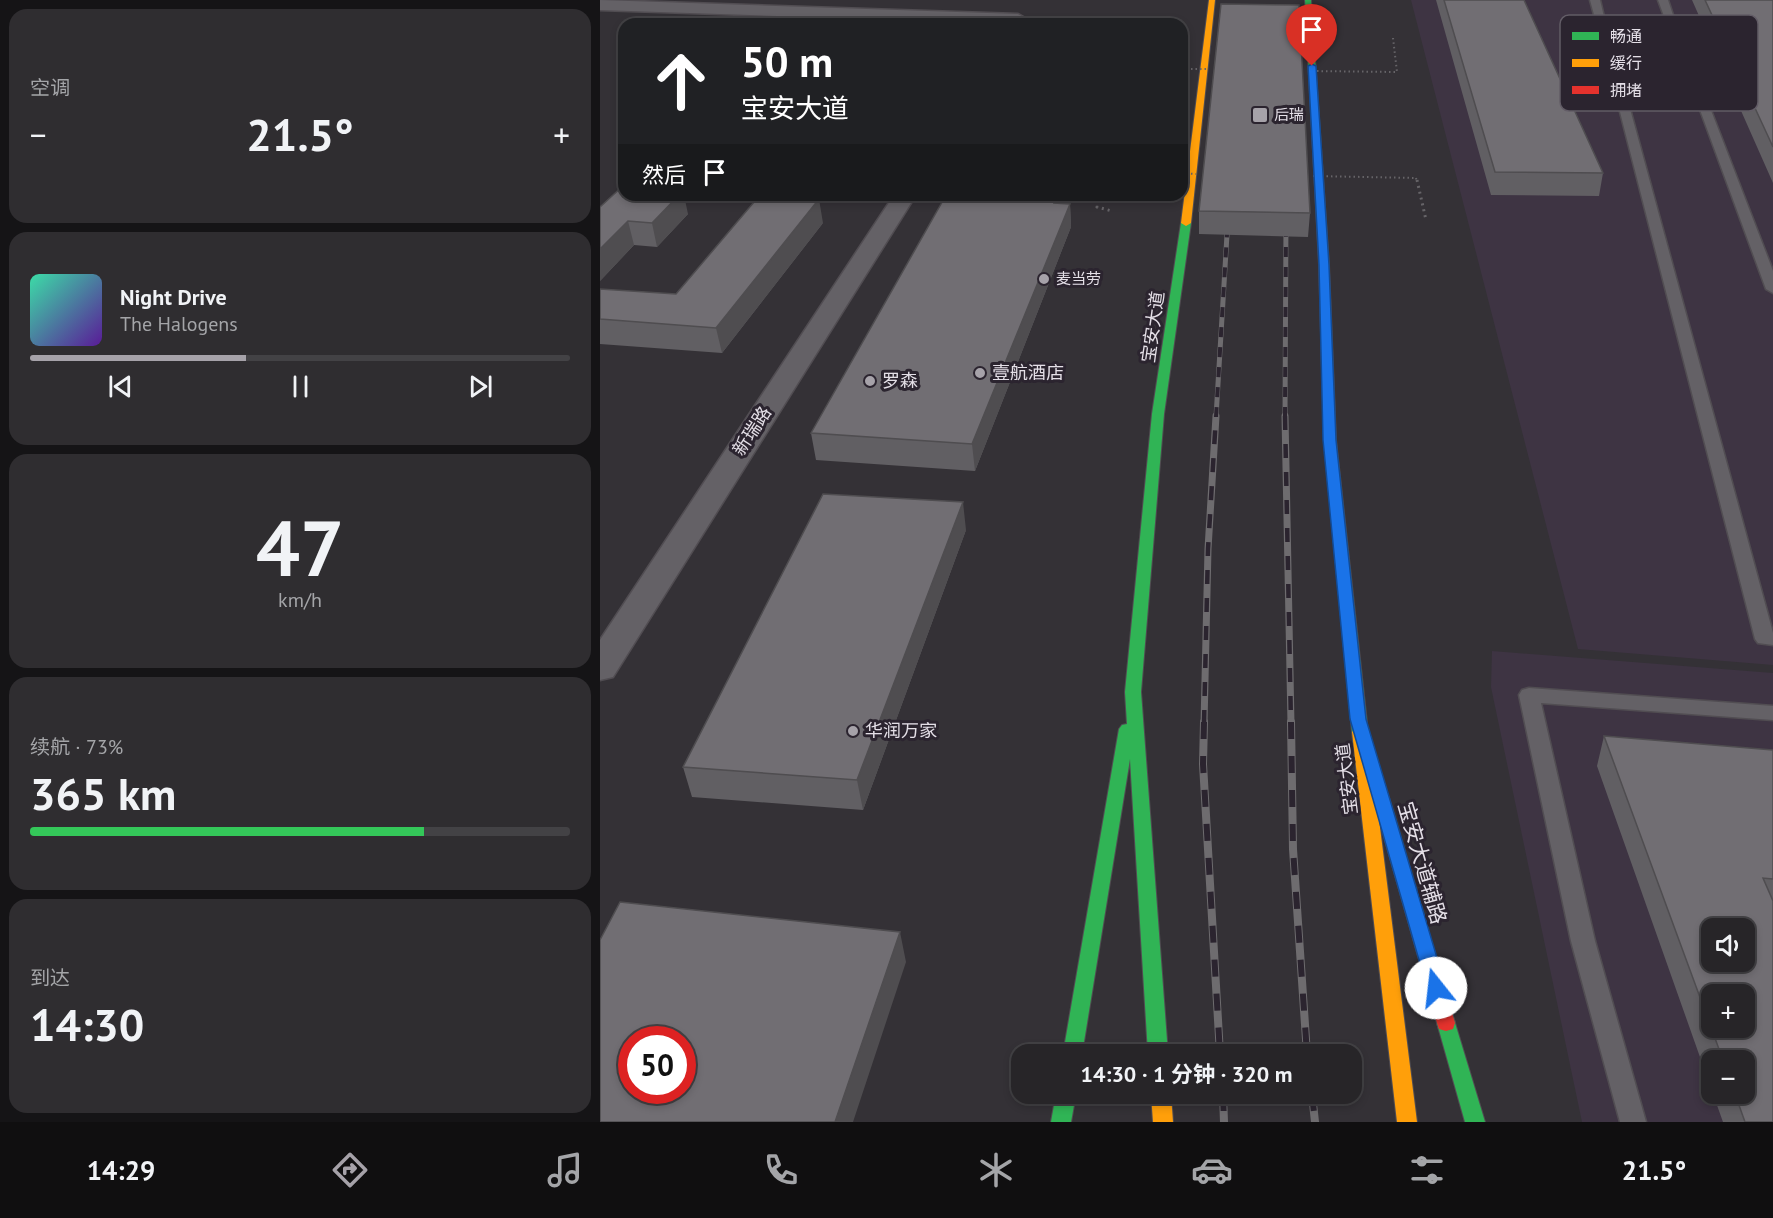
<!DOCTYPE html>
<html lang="zh">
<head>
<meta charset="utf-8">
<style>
	:root { --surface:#272528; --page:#2f2d30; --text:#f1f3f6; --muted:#a4a5a8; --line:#434245; --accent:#a6a2a9 }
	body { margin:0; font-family:"PT Sans","Noto Sans SC",sans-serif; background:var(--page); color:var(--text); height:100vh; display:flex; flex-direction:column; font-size:22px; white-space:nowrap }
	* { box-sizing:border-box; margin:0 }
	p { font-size:20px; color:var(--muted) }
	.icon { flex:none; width:33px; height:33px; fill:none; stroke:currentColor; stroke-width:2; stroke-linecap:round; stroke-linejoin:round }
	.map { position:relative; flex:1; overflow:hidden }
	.side { display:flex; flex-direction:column; gap:9px; padding:9px; background:#151416; width:600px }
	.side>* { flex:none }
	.guide { position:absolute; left:18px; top:18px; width:570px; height:183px; border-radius:18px; box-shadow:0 3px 9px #0003,0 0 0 2px var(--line); background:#202124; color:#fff; overflow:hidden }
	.tools { position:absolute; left:1101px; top:918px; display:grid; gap:12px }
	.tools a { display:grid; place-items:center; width:54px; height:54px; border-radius:12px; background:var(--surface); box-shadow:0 3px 9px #0003,0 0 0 2px var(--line); font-size:30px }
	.speed { position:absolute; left:18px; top:1026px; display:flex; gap:12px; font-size:30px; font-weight:700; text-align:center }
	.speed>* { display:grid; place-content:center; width:78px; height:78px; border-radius:50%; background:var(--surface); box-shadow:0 3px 9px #0003,0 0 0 2px var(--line); line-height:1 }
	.speed .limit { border:9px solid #d22; background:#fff; color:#111 }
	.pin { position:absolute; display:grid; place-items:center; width:51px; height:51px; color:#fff; margin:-62px -26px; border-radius:50% 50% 50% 0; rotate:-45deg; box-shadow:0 0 6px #0007 }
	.pin .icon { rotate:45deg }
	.me { position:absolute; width:66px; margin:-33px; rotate:344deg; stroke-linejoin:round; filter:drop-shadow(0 0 4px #0008) }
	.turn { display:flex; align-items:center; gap:21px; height:126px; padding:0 24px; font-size:27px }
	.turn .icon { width:78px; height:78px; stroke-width:2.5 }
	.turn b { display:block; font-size:42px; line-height:51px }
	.then { display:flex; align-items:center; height:57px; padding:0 24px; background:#0003; gap:12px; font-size:22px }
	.big { font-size:45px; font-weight:700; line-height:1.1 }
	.side .card { flex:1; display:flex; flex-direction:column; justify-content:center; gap:9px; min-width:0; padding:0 21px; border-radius:18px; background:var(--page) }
	.side .dial { align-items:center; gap:0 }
	.dial b { font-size:78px; line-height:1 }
	.song { display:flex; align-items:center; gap:18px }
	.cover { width:72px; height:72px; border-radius:9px; background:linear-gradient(135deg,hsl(160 70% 55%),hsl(270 70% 35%)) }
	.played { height:6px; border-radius:3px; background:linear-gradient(90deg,var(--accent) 40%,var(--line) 40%) }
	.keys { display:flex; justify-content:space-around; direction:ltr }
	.heat { display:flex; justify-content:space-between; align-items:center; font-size:33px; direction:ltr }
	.charge { height:9px; border-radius:4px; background:linear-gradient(90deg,#34c759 73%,var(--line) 0) }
	.trip { position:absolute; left:411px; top:1044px; width:351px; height:60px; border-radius:18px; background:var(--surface); box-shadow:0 3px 9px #0003,0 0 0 2px var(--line); font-weight:700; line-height:60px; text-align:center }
	.dock { display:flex; height:96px; justify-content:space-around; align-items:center; background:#100f10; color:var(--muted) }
	.dock .icon { width:42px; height:42px }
	.dock .active { color:var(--accent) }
	.dock b { font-size:27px; color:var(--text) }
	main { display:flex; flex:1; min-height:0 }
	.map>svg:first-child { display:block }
	.built { fill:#3e3443; fill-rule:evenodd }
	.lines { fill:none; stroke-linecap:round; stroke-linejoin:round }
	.lane-casing { stroke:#514d52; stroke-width:3 }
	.street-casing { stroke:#514d52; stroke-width:3 }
	.fast-casing { stroke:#514d52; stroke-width:2 }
	.slow-casing { stroke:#514d52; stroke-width:2 }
	.jam-casing { stroke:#514d52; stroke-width:2 }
	.path-far1 { stroke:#666468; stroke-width:2; stroke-dasharray:1.5 3; stroke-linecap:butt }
	.path { stroke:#666468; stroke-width:3; stroke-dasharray:2 4; stroke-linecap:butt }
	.lane { fill:#646166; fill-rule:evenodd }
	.street { fill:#646166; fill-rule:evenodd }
	.fast { fill:#30b455; fill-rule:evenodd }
	.slow { fill:#ff9f0a; fill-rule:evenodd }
	.jam { fill:#e5322d; fill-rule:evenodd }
	.rail-far2-casing { stroke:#6e6c6f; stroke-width:5 }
	.rail-far1-casing { stroke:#6e6c6f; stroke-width:7 }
	.rail-casing { stroke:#6e6c6f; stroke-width:8 }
	.rail-far2 { stroke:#2b242f; stroke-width:4; stroke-dasharray:10; stroke-linecap:butt }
	.rail-far1 { stroke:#2b242f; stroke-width:4.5; stroke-dasharray:14; stroke-linecap:butt }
	.rail { stroke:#2b242f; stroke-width:6; stroke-dasharray:17; stroke-linecap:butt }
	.path-bridge { stroke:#666468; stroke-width:2; stroke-dasharray:1.5 3; stroke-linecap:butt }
	.wall { fill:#615f63 }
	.shaded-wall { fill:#4f4d50 }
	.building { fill:#716e73; stroke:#4f4d50; stroke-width:1.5; fill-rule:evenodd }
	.route { fill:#1a73e8; stroke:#114b97; stroke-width:1.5 }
	.poi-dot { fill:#a6a2a9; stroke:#2b242f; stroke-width:2 }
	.labels { text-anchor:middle; stroke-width:6; stroke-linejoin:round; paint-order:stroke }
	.far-poi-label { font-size:15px; fill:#e4dfe7; stroke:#2b242f; text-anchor:start }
	.street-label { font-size:18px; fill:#e4dfe7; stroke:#2b242f }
	.poi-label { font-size:18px; fill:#e4dfe7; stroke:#2b242f; text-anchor:start }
	.near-street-label { font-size:21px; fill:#e4dfe7; stroke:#2b242f }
	.key { fill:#2b242f; stroke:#625c66; stroke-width:1.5 }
	.key-label { font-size:16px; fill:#e4dfe7 }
</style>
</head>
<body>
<main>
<section class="side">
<div class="card"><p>空调</p>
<div class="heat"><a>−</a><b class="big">21.5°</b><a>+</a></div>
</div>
<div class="card">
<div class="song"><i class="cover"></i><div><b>Night Drive</b><p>The Halogens</p></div></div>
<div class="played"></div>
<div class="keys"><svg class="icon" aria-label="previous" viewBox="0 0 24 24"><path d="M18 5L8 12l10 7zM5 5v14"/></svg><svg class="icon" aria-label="pause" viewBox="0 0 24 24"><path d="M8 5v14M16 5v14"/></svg><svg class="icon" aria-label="next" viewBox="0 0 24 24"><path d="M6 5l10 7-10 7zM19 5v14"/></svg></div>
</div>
<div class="card dial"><b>47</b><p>km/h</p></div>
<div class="card"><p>续航 · 73%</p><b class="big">365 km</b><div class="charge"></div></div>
<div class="card"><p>到达</p><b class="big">14:30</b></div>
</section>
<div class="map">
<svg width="1173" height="1122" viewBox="0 0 1173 1122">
	<rect width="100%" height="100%" fill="#343136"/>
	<!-- built -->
	<path class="built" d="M811 0H1173V665L978 649Z
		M892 651 1173 673V1122H982L891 687ZM1112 928H1144V962H1112ZM1112 994H1144V1028H1112ZM1112 1060H1144V1094H1112Z"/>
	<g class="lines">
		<defs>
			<path id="lane" d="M990 0H1000L1010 42 1001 40Z
				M1058 0H1068L1083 45 1074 43Z
				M1013 62 1018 65 1173 633V645L1158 643 1155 639 1008 65Z
				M1086 67 1095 69 1173 271V293L1166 289 1085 69Z
				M929 688 1173 706V720L941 703 995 941 1046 1122H1020L971 941 919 695 922 690Z"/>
			<path id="street" d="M0 0 418 14 427 19 424 23 410 24 0 10Z
				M294 195H316L13 677 0 680V640Z"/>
			<path id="fast" d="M705 0H711L729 265 736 440 768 732 765 736H755L752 732 724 440 719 265Z
				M586 220 591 223 564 414 541 692 568 1054H548L530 759 482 1054H463L519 729 522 725 527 724 525 692 552 414 581 223Z
				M846 1015 853 1017 855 1023 885 1122H865L837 1023 839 1017Z
				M456 1094H476L471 1122H451Z"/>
			<path id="slow" d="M609 0H615L591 223 586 226 581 223Z
				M760 727 765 728 768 732 817 1122H797L752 732 755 728Z
				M551 1094H571L573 1122H553Z"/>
			<path id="jam" d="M781 792 787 794 789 798 855 1023 853 1029 846 1031 839 1029 837 1023 773 798 775 794Z"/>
		</defs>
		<!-- lane casing -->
		<use href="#lane" class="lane-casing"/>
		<!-- street casing -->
		<use href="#street" class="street-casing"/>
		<!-- fast casing -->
		<use href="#fast" class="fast-casing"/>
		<!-- slow casing -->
		<use href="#slow" class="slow-casing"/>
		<!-- jam casing -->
		<use href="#jam" class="jam-casing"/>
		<!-- path-far1 -->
		<path class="path-far1" d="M793 38 797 72
			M816 178 817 182"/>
		<!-- path -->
		<path class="path" d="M817 180 826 220
			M502 195 497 207 512 211"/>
		<!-- lane -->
		<use href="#lane" class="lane"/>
		<!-- street -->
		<use href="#street" class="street"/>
		<!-- fast -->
		<use href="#fast" class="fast"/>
		<!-- slow -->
		<use href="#slow" class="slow"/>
		<!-- jam -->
		<use href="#jam" class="jam"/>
		<defs>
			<path id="rail-far2" d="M616 417 628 218
				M685 417 686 219"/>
			<path id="rail-far1" d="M685 416 691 724
				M604 724 608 549 616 416"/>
			<path id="rail" d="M604 722 603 764 620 1054
				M691 722 693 849 707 1054
				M623 1094 624 1122
				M712 1094 715 1122"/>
		</defs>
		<!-- rail-far2 casing -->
		<use href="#rail-far2" class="rail-far2-casing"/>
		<!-- rail-far1 casing -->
		<use href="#rail-far1" class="rail-far1-casing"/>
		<!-- rail casing -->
		<use href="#rail" class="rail-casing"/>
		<!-- rail-far2 -->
		<use href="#rail-far2" class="rail-far2"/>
		<!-- rail-far1 -->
		<use href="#rail-far1" class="rail-far1"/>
		<!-- rail -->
		<use href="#rail" class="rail"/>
		<!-- path-bridge -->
		<path class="path-bridge" d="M582 69H608
			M708 71 797 72
			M582 173 596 174
			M713 176 816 178"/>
	</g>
	<!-- wall -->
	<path class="wall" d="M836 0H924L1003 173 999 196 891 195Z
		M1092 0H1173V183Z
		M24 185 88 214 57 247 34 245 0 281Z
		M379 195H467L464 203 470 204 471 227 375 471 216 460 211 433Z
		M599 211 710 213 708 237 599 234Z
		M223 223 122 353 0 344V289L76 294Z
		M366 530 263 810 92 797 83 767Z
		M1004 736 1173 750V1122H1123L1113 1094H1144V1060H1112V1091L997 766Z"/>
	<!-- shaded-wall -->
	<path class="shaded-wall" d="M79 195H84L88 214 57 247 52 223Z
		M457 195H467L455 226 454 203Z
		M219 199 223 223 122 353 116 328Z
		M470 204 471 227 375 471 372 444Z
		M28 221 34 245 0 281V249Z
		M363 502 366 530 263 810 257 780Z
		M300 932 306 962 253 1122H235Z"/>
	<!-- building -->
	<path class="building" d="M844 0H924L1003 173 895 172Z
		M1105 0H1173V147Z
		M621 4 699 5 710 213 599 211Z
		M24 185V195H79L52 223 28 221 0 249V207Z
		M160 195 219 199 116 328 0 319V289L76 294Z
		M379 195H457L454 203 470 204 372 444 211 433 345 197 377 199Z
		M223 494 363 502 257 780 83 767Z
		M1004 736 1173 750V879L1163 878 1173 901V1122H1145L1135 1094H1144V1060H1123ZM1112 928H1144V962H1112ZM1112 994H1144V1028H1112Z
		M20 902 300 932 235 1122H0V940ZM32 1040H82V1090H32Z"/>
	<!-- route -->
	<path class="route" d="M712 64 716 66 729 265 736 440 766 719 846 988 843 993 836 995 830 993 827 988 750 719 723 440 719 265 708 66Z"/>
	<!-- markers -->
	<g class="poi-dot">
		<rect x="652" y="107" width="16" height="16" rx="3"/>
		<circle cx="444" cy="279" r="6"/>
		<circle cx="380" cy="373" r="6"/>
		<circle cx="270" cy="381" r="6"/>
		<circle cx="253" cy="731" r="6"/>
	</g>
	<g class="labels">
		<!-- far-poi labels -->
		<g class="far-poi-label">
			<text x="674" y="120">后瑞</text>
			<text x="456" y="284">麦当劳</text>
		</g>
		<!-- street labels -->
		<g class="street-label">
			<text transform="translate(553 327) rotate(-82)" y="6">宝安大道</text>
			<text transform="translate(152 431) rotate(-57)" y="6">新瑞路</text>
			<text transform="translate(747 779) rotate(-97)" y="6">宝安大道</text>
		</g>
		<!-- poi labels -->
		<g class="poi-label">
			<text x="392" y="379">壹航酒店</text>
			<text x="282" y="387">罗森</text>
			<text x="265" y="737">华润万家</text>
		</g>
		<!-- near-street labels -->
		<g class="near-street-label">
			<text transform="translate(822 863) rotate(74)" y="7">宝安大道辅路</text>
		</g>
	</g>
	<!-- legend -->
	<rect x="960" y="15" width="198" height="96" rx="9" class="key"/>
	<rect x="972" y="32" width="27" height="8" fill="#30b455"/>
	<rect x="972" y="59" width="27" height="8" fill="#ff9f0a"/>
	<rect x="972" y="86" width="27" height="8" fill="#e5322d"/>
	<g class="key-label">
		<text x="1010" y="42">畅通</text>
		<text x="1010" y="69">缓行</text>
		<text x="1010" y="96">拥堵</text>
	</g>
</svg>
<div class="tools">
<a><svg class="icon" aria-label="sound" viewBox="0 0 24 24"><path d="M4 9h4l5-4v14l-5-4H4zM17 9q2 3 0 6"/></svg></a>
<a>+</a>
<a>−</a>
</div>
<div class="speed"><div class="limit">50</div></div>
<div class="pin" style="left:712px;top:66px;background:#d93025"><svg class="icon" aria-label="arrive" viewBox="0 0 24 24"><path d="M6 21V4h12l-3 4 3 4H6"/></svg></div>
<svg class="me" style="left:836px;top:988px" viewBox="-20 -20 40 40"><circle r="19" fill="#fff"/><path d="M0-13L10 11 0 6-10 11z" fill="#1a73e8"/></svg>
<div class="trip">14:30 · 1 分钟 · 320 m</div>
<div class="guide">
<div class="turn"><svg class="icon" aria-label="ahead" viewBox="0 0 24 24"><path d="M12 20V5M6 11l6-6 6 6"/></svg><div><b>50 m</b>宝安大道</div></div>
<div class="then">然后<svg class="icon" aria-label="arrive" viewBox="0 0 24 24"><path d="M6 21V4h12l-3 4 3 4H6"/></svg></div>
</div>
</div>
</main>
<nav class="dock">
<b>14:29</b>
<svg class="icon active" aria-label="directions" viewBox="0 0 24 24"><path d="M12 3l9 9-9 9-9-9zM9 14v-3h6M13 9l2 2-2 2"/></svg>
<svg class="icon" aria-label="music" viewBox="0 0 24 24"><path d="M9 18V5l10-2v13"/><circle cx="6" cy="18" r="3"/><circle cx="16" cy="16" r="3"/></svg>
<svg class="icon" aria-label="phone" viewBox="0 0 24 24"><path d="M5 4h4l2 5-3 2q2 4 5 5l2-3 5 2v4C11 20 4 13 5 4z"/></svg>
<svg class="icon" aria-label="climate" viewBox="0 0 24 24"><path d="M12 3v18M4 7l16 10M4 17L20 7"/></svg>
<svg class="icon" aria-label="car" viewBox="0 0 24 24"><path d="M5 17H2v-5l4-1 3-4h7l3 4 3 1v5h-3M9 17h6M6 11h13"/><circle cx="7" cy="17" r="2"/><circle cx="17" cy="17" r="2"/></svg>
<svg class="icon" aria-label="filters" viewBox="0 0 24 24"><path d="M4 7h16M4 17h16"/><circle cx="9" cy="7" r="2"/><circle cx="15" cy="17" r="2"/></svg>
<b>21.5°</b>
</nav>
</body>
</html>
